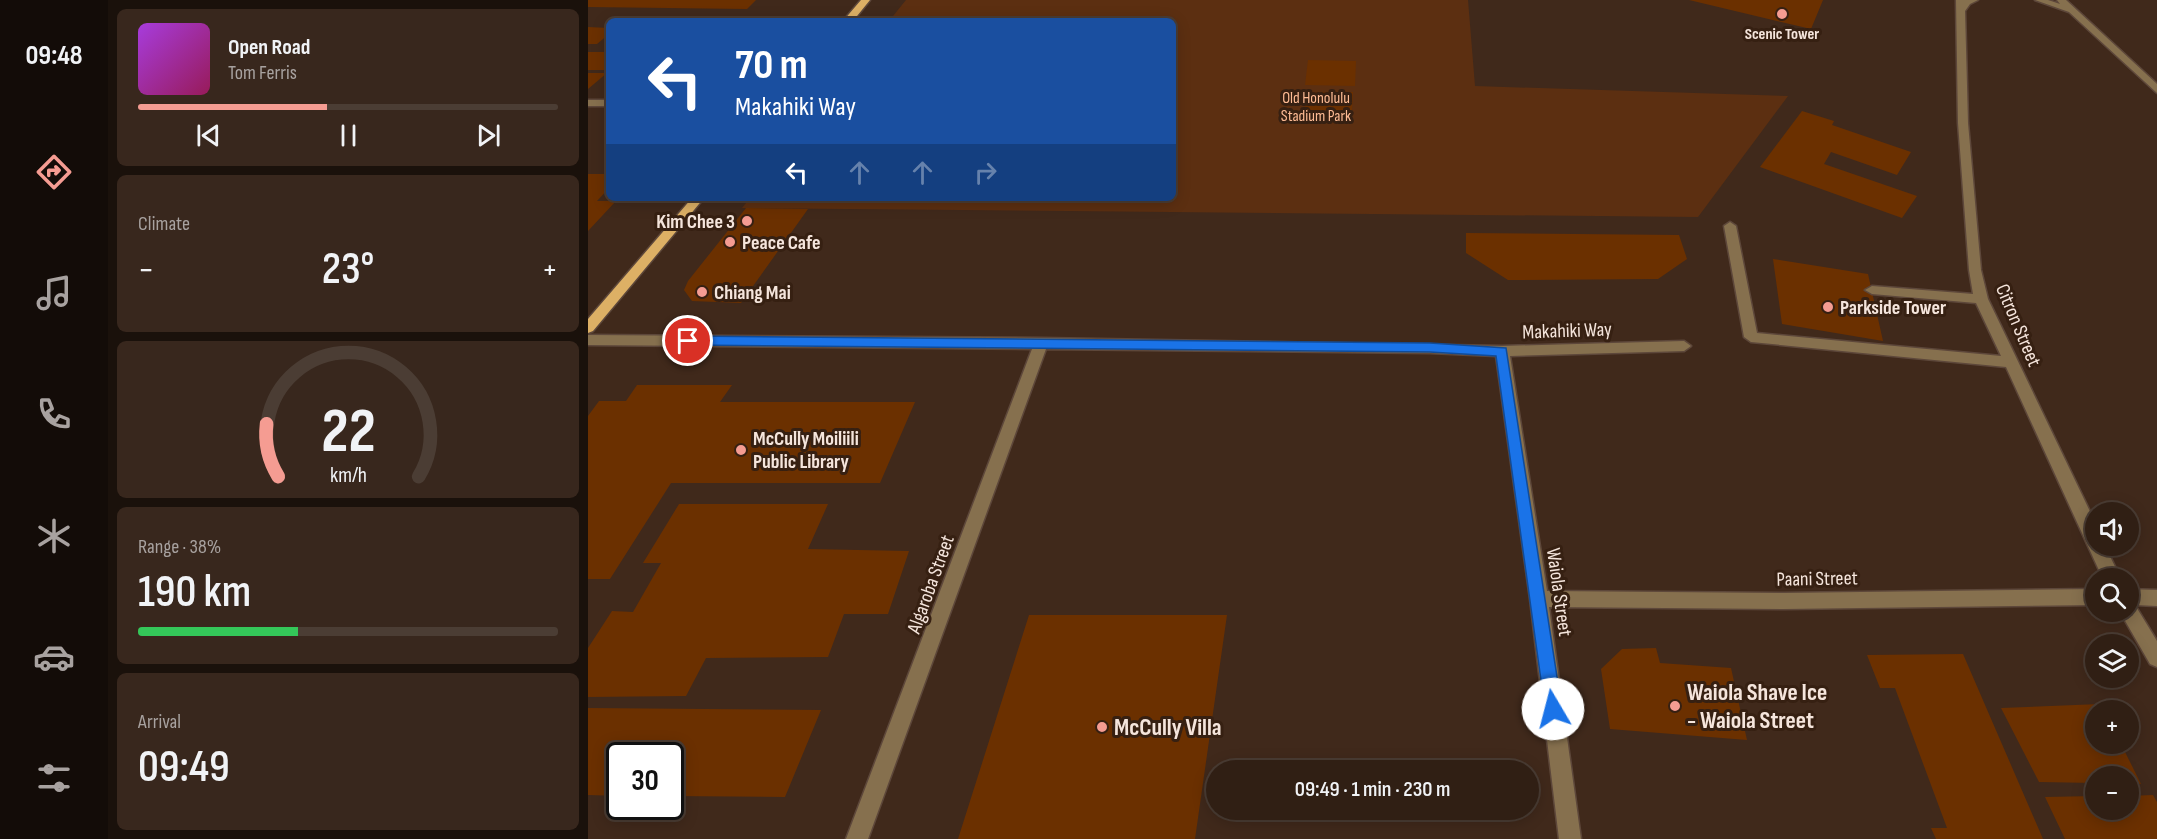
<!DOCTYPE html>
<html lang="en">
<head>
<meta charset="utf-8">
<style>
	:root { --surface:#301f14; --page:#38271d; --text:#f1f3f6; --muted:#a8a2a0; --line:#4b3d34; --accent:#f59c92 }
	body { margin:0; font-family:"Sofia Sans Condensed",sans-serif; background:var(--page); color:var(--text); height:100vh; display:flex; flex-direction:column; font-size:22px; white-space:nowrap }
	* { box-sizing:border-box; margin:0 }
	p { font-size:20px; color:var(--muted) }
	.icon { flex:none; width:33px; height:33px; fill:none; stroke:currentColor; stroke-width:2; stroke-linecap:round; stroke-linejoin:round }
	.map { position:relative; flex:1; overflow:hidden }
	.drawer { display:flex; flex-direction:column; gap:9px; padding:9px; background:#1a110b; width:480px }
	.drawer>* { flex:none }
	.top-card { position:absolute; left:18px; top:18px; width:570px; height:183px; border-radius:9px; box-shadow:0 3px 15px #0003,0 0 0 2px var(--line); background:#1a4fa0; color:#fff; overflow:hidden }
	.tools { position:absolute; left:1497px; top:502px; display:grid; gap:12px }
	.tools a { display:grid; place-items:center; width:54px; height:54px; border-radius:50%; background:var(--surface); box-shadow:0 3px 15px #0003,0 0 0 2px var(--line); font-size:30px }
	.speed { position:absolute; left:18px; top:742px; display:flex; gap:12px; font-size:30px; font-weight:700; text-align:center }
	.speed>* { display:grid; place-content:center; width:78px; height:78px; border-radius:50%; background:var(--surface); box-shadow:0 3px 15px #0003,0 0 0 2px var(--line); line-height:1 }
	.speed .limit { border:3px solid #111; border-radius:9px; background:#fff; color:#111 }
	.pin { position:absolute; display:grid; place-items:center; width:51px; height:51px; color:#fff; margin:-26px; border:3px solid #fff; border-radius:50%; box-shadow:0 2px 6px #0007 }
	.me { position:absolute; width:66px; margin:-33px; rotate:352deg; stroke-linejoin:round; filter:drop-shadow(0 0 4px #0008) }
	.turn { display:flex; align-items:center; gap:21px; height:126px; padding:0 30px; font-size:27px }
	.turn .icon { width:78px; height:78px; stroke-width:2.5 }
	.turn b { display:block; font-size:42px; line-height:51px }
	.lanes { display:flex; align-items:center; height:57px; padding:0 30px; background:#0003; justify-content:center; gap:30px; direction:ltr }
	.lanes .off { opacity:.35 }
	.big { font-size:45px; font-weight:600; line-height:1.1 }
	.drawer .card { flex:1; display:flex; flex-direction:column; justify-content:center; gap:9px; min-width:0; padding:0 21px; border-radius:9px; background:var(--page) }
	.drawer .dial { align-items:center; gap:0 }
	.dial svg { height:156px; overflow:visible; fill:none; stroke:var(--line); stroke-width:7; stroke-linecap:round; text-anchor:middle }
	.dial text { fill:var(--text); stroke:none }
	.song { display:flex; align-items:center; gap:18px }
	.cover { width:72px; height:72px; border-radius:9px; background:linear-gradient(135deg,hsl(280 70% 55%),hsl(330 70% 35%)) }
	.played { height:6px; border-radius:3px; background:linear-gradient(90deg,var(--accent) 45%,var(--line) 45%) }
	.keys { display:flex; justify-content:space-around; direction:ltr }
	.heat { display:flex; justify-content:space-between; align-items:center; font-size:33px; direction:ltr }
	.charge { height:9px; border-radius:4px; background:linear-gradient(90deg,#34c759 38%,var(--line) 0) }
	.trip { position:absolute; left:618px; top:760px; width:333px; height:60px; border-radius:30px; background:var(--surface); box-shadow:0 3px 15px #0003,0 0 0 2px var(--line); font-weight:600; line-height:60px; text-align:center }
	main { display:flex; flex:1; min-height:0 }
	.tabs { display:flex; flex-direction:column; width:108px; justify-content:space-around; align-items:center; background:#130c08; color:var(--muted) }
	.tabs .icon { width:42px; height:42px }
	.tabs .current { color:var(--accent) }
	.tabs b { font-size:27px; color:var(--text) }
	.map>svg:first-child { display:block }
	.green { fill:#5c2f11 }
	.building { fill:#6b3000 }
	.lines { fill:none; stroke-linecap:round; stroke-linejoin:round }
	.minor-casing { stroke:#5d473a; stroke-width:3 }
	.major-casing { stroke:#5d473a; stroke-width:3 }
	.minor { fill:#86704e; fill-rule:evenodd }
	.major { fill:#ddb065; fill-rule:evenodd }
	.route { fill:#1a73e8; stroke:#114b97; stroke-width:1.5 }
	.poi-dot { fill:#f59c92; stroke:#362012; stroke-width:2 }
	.labels { text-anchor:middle; stroke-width:6; stroke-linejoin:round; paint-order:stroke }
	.far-poi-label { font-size:16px; font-weight:bold; fill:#f5e5dc; stroke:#362012 }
	.far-park-label { font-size:16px; fill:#ffbc95; stroke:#362012 }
	.poi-label { font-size:20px; font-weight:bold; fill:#f5e5dc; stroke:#362012; text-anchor:start }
	.street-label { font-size:20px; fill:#f5e5dc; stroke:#362012 }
	.near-poi-label { font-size:24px; font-weight:bold; fill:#f5e5dc; stroke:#362012; text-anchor:start }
</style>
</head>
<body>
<main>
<nav class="tabs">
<b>09:48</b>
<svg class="icon current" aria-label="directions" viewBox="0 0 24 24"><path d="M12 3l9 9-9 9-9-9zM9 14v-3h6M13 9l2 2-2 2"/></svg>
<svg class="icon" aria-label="music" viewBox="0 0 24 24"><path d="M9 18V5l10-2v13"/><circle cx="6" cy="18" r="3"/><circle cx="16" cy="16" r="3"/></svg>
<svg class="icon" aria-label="phone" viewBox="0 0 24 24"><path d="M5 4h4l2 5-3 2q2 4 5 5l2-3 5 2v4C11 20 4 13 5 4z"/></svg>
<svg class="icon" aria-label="climate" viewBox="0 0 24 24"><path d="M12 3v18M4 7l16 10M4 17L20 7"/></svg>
<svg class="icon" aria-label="car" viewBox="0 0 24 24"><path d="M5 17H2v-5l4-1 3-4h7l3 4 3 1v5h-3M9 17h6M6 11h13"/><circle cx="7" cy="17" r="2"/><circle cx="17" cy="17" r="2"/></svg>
<svg class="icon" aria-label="filters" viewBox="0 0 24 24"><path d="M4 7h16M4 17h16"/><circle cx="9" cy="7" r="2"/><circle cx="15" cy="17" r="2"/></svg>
</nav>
<section class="drawer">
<div class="card">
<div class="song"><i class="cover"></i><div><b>Open Road</b><p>Tom Ferris</p></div></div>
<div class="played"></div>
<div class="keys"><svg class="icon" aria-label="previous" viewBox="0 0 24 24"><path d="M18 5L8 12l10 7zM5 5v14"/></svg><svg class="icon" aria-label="pause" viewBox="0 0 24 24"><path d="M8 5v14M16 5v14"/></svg><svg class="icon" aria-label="next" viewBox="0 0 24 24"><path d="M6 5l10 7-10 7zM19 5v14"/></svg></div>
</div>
<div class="card"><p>Climate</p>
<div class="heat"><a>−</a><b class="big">23°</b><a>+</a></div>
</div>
<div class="card dial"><svg viewBox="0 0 100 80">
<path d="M14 69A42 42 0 1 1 86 69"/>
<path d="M14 69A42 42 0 0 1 8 42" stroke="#f59c92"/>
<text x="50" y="56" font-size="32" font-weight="700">22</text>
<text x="50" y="72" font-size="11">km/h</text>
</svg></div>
<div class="card"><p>Range · 38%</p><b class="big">190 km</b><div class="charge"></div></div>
<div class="card"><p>Arrival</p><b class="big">09:49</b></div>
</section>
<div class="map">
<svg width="1569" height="839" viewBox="0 0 1569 839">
	<rect width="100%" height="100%" fill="#40291b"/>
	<!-- green -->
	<path class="green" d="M318 0H880L887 86 1200 96 1110 217 154 208 162 198H585V21H301Z"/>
	<!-- building -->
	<path class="building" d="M0 0H168L159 9 0 7Z
		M1101 0H1235L1223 29Z
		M0 27 21 28V34L9 44H0Z
		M0 52H21V70H0Z
		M720 60 768 61 767 86 717 85Z
		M0 73H19L0 89Z
		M718 92H765L764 110H717Z
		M1214 111 1246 121 1244 125 1323 152 1309 175 1243 152 1236 164 1329 196 1314 218 1172 167Z
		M0 174H21V188L9 201H28L0 231Z
		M158 208 220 209 153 303 104 301 96 290 100 281Z
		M878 233 1091 235 1099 259 1070 279 920 280 878 253Z
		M1185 259 1280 274 1295 341 1194 324Z
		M49 385H144L132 402H327L292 483H83L22 579H0V416L11 401H38Z
		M91 504H240L220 549 321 551 300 614H256L240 657 118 658 98 696 0 697V648L24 611 45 612 73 563H55Z
		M441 615H639L607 839H370Z
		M1068 648 1072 663 1143 668 1159 740 1022 729 1013 669 1034 649Z
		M1375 654 1455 839H1348L1343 828H1359L1307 688H1292L1279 655Z
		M1512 704 1516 711H1508V744H1533L1553 784 1540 783V777H1508V783L1451 782 1413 708Z
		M0 708 233 710 197 797 82 796V756H32V796L0 795Z
		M1565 795 1569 802V839H1477L1457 797 1508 796V810H1540V796Z"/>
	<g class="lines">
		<defs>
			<path id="minor" d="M1368 0H1390L1382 4 1377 11 1380 123 1393 270 1400 299 1508 524V546H1517L1533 579H1515L1418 367 1163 342 1156 337 1136 226 1142 222 1148 226 1169 333 1413 356 1388 303 1284 294 1277 290 1284 286 1385 294 1381 270 1370 123Z
				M1447 0H1460L1472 4 1469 0H1478L1569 84V93L1481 12Z
				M0 100H21V106H0Z
				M0 335 453 338 914 346 1096 341 1103 346 1096 351 922 356 959 591 1196 593 1508 589V605L1196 609 961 607 993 839H971L942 599 908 356 842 353 458 349 280 839H258L444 349 0 345Z
				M1540 589 1569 590V606L1547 605 1569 641V667L1562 664 1532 612H1540Z"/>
			<path id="major" d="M273 0H282L265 21H255Z
				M104 198H116L5 331 0 333V319Z"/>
		</defs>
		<!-- minor casing -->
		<use href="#minor" class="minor-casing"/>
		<!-- major casing -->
		<use href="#major" class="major-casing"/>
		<!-- minor -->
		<use href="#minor" class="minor"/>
		<!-- major -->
		<use href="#major" class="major"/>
	</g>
	<!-- route -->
	<path class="route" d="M100 336 842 343 918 348 974 709 972 715 965 718 959 715 957 709 908 356 842 352 100 345 94 341Z"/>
	<!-- markers -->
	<g class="poi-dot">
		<circle cx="1194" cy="14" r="6"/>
		<circle cx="159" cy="221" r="6"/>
		<circle cx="142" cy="242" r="6"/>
		<circle cx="114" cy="292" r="6"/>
		<circle cx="1240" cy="307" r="6"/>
		<circle cx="153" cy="450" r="6"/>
		<circle cx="1087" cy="706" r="6"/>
		<circle cx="514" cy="727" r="6"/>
	</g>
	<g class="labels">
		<!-- far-poi labels -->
		<g class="far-poi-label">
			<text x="1194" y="39">Scenic Tower</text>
		</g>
		<!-- far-park labels -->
		<g class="far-park-label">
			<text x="728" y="103">Old Honolulu<tspan x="728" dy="18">Stadium Park</tspan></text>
		</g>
		<!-- poi labels -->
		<g class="poi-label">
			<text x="147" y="228" text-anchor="end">Kim Chee 3</text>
			<text x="154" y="249">Peace Cafe</text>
			<text x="126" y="299">Chiang Mai</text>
			<text x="1252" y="314">Parkside Tower</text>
			<text x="165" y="445">McCully Moiliili<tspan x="165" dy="23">Public Library</tspan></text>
		</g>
		<!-- street labels -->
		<g class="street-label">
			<text transform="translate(1431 325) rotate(67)" y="7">Citron Street</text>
			<text transform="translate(979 330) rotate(-2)" y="7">Makahiki Way</text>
			<text transform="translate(1229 578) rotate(-1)" y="7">Paani Street</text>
			<text transform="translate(342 584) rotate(-70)" y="7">Algaroba Street</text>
			<text transform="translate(972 592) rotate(82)" y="7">Waiola Street</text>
		</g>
		<!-- near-poi labels -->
		<g class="near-poi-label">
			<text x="1099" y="700">Waiola Shave Ice<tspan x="1099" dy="28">- Waiola Street</tspan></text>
			<text x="526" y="735">McCully Villa</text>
		</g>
	</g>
</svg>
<div class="tools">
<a><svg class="icon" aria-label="sound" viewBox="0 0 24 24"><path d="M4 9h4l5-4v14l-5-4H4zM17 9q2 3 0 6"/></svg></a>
<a><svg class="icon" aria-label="search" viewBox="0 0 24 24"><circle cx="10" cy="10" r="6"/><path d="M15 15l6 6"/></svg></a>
<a><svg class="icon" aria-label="layers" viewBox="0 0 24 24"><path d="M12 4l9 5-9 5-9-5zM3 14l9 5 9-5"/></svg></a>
<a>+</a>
<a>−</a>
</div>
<div class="speed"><div class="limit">30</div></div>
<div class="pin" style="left:100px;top:341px;background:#d93025"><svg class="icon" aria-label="arrive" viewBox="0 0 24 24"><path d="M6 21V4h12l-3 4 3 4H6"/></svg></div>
<svg class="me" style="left:965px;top:709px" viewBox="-20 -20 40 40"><circle r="19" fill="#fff"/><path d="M0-13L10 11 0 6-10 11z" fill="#1a73e8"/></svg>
<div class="trip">09:49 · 1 min · 230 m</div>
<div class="top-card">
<div class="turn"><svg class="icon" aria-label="left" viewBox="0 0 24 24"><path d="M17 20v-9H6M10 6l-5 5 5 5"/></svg><div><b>70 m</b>Makahiki Way</div></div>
<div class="lanes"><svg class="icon" aria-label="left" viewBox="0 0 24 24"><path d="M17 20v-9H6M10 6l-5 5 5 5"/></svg><svg class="icon off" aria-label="ahead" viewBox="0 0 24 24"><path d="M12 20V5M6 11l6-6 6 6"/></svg><svg class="icon off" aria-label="ahead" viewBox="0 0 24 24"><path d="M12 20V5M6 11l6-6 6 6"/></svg><svg class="icon off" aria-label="right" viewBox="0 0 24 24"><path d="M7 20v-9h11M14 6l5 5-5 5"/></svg></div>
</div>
</div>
</main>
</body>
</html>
